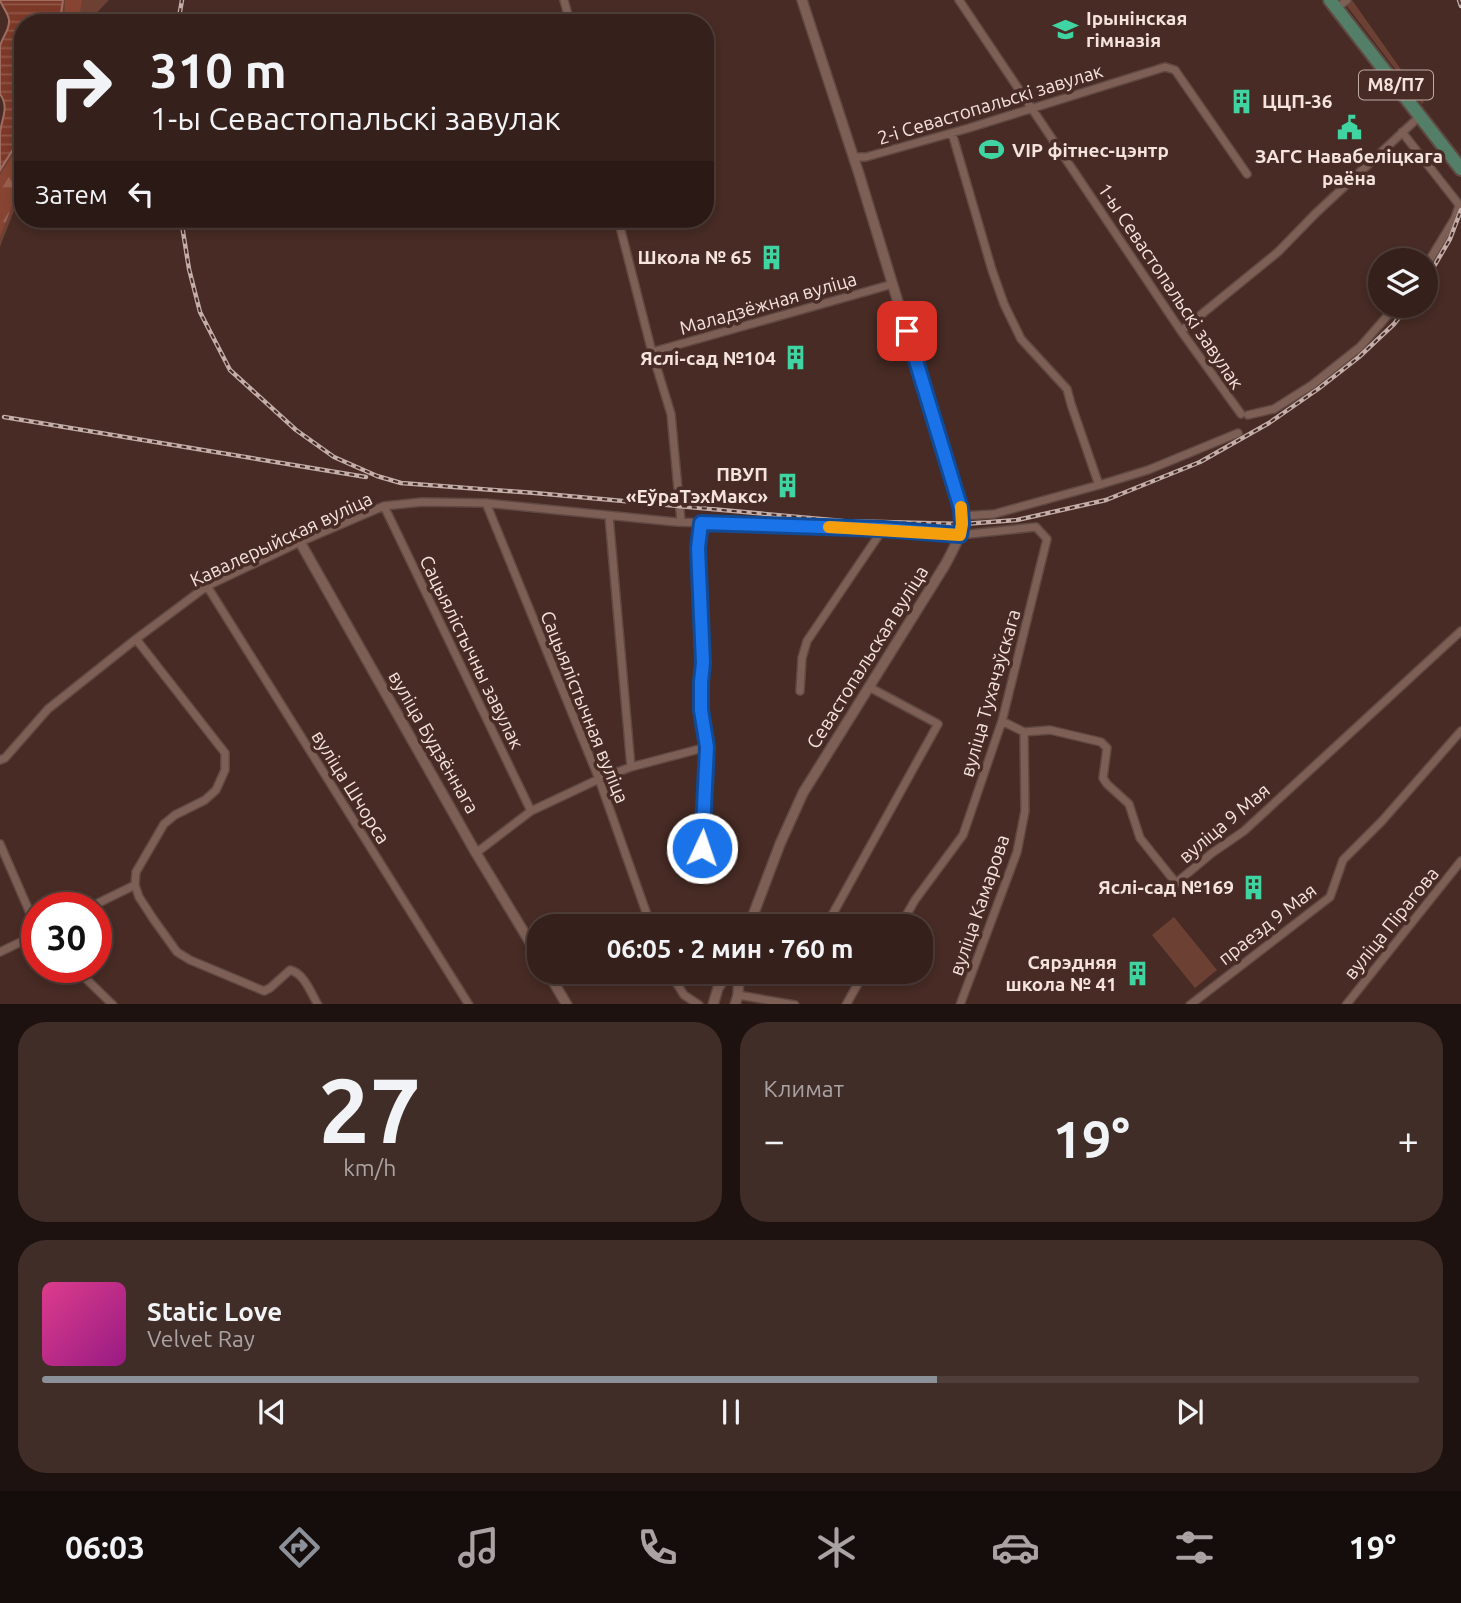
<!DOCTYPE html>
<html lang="ru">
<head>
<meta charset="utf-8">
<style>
	:root { --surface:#35201b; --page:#402d28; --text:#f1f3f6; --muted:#aaa3a3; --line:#4f3e3a; --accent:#8c9099 }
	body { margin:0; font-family:Ubuntu,sans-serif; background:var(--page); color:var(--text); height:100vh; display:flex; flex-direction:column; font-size:26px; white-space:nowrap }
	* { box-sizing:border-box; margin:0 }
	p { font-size:23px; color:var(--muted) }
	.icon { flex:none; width:38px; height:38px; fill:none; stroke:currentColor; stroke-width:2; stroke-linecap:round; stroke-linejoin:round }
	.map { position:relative; height:1004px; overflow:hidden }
	.drawer { display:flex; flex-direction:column; gap:18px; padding:18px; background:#1d120f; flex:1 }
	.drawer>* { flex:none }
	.guide { position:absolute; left:14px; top:14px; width:700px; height:214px; border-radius:28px; box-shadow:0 4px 10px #0003,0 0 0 2px var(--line); background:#35201b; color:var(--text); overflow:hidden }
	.tools { position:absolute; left:1368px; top:248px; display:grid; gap:14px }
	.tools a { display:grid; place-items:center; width:70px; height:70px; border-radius:50%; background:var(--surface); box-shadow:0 4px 10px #0003,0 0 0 2px var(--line); font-size:35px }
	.speed { position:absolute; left:21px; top:892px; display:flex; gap:14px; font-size:35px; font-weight:700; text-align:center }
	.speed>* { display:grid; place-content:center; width:91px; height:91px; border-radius:50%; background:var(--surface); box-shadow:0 4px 10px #0003,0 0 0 2px var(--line); line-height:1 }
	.speed .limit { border:10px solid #d22; background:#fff; color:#111 }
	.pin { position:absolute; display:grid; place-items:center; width:60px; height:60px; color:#fff; margin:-30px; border-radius:14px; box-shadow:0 4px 10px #0006 }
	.me { position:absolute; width:77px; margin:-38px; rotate:3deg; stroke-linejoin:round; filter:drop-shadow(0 0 5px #0008) }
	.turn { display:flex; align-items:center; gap:24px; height:147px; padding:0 21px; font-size:32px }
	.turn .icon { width:91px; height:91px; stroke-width:2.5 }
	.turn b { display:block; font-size:49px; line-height:60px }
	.then { display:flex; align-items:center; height:66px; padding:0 21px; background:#0003; gap:14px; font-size:26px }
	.big { font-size:52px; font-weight:700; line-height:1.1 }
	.drawer .card { flex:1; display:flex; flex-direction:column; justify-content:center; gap:10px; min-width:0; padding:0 24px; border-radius:28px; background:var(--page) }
	.drawer .dial { align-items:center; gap:0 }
	.dial b { font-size:91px; line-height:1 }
	.song { display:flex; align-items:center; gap:21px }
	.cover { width:84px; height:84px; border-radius:10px; background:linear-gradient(135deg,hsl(330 70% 55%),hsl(310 70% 35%)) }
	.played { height:7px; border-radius:4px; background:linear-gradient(90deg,var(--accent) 65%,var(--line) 65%) }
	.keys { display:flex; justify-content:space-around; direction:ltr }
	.heat { display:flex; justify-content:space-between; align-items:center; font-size:38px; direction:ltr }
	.drawer .tiles { flex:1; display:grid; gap:18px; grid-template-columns:1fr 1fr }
	.card:last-child { grid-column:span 2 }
	.trip { position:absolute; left:527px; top:914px; width:406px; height:70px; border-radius:28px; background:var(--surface); box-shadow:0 4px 10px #0003,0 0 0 2px var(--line); font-weight:700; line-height:70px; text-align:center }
	.dock { display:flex; height:112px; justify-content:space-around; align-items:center; background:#150d0b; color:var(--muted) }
	.dock .icon { width:49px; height:49px }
	.dock .on { color:var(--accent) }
	.dock b { font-size:32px; color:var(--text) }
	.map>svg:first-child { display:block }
	.grass { fill:#6d4034 }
	.forest { fill:url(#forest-firs) }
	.water { fill:url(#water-rules); stroke:#a06c5f; stroke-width:2 }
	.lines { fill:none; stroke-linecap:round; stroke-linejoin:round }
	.minor-casing { stroke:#604943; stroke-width:10 }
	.tertiary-casing { stroke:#604943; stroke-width:12 }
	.primary-casing { stroke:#604943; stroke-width:16 }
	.minor { stroke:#7e5f56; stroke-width:7 }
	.tertiary { stroke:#7e5f56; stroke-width:9 }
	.primary { stroke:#537e67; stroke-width:12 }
	.rail-casing { stroke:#c3aea9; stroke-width:4.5 }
	.rail { stroke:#472b24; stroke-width:2; stroke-dasharray:5; stroke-linecap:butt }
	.route-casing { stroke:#114b97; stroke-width:18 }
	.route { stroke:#1a73e8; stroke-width:12 }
	.slow { stroke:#f59e0b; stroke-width:12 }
	.labels { text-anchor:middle; stroke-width:7; stroke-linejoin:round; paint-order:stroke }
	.shield { fill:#472b24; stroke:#c1aca6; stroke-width:2 }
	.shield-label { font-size:18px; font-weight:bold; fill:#f5e3de }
	.poi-label { font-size:19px; font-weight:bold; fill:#f5e3de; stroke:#472b24; text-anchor:end }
	.street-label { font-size:19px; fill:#f5e3de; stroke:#472b24 }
</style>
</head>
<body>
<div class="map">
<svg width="1461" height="1005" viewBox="0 0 1461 1005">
	<defs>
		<pattern id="forest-firs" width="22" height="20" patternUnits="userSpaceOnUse" patternTransform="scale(1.75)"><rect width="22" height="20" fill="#874432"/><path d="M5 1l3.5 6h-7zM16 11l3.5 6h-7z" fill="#995f4f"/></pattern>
		<pattern id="water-rules" width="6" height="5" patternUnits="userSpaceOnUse" patternTransform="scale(1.75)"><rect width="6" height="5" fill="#7c3928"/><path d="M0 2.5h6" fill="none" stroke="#8f5647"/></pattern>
	</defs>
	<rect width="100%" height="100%" fill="#472b24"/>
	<!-- grass -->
	<path class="grass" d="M63 0H109L87 23H56L61 14Z
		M1352 0 1424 102 1422 104 1346 5Z
		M23 125V187L0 247V170L17 143Z
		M1174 917 1217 970 1195 988 1152 935Z"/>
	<!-- forest -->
	<path class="forest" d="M65 0H82L78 23H60L65 10Z
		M23 135V178L0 237V175L16 150Z"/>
	<!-- water -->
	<path class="water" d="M0 0H63L61 14 56 23H23V125L17 143 0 170C0 158 0 146 0 134 1 119 10 108 0 94 0 79 0 62 0 47 1 38 10 31 9 20 8 12 2 7 0 0Z"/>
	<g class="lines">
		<defs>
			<path id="minor" d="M564 0 570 23
				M959 0 1181 331 1241 414
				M1337 8 1347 0
				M1402 132 1457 202 1459 206 1455 218 1426 266
				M952 133 992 270 1004 304 1021 339 1067 389 1071 404 1099 485
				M853 157H866L969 128 1165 67 1175 70 1247 174
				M618 219 652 352 671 414 681 521
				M1181 331 1278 252 1315 214 1420 116
				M652 352 893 284
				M1248 415 1274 409 1312 385 1360 347 1396 306
				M486 503 599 779 651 926
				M384 506 531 811
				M609 516 631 767
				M962 516 994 514 1099 485 1148 470 1238 433
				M701 523 698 548 703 663 701 682V710L707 747 701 874
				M207 586 469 1005
				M136 639 225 753V770L216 790 205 800 175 815 164 824 136 872 135 885 139 897 154 920 177 952 190 960 264 991 270 988 290 970C304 973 311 993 318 1005
				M800 691 802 658 807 641 883 529
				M1002 721 1024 732 1050 730 1101 742 1107 748 1103 778 1107 784 1129 804 1140 838 1176 883 1212 853 1244 831 1461 631
				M0 760 5 758 48 709 136 639 207 586 300 542 384 506 422 502 486 503 676 522 883 529 960 535 1036 527 1047 539 1002 721 963 835 915 900 900 926
				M0 844 37 929
				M476 853 531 811 599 779 631 767 707 747
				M88 908 135 885
				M826 926 938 724 869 687
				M0 952 37 934
				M75 968 113 1005
				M669 971 684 995 699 1005
				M738 995 795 1005
				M846 1005 865 971
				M960 1005 1017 852 1025 811 1024 732
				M1190 1005 1330 897 1343 860 1382 821 1461 731
				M1346 1005 1461 861"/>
			<path id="tertiary" d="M300 542 476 853 539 957
				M749 926 780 844 803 793 945 565C956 544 964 533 961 509L859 174 802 0
				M547 971 567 1005
				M713 1005 718 988 729 971
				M735 1005 738 995 739 971"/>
			<path id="primary" d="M1330 0 1461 169"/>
		</defs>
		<!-- minor casing -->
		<use href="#minor" class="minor-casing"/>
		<!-- tertiary casing -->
		<use href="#tertiary" class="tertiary-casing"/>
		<!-- primary casing -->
		<use href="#primary" class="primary-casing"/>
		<!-- minor -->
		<use href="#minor" class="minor"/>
		<!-- tertiary -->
		<use href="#tertiary" class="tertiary"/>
		<!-- primary -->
		<use href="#primary" class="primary"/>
		<defs>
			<path id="rail" d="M1459 0 1461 6
				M178 23 182 0
				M181 219 189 269 200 312 230 370 296 430 334 457 377 476 401 483 535 493 843 521 963 524 1017 520 1106 500 1200 462 1269 423 1318 389 1359 357 1394 324 1408 306
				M1426 280 1450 239 1461 210
				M4 417 366 477"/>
		</defs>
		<!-- rail casing -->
		<use href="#rail" class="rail-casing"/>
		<!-- rail -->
		<use href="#rail" class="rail"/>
	</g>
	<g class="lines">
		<defs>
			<path id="route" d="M702 848 707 747 701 710V682L703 663 698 548 701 523 883 529 960 535 962 524 961 509 907 331"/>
		</defs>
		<!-- route casing -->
		<use href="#route" class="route-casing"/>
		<!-- route -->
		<use href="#route" class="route"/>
		<!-- slow -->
		<path class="slow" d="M829 527 960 535 962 524 961 507"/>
	</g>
	<!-- icons -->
	<defs>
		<symbol id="school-bare" viewBox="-9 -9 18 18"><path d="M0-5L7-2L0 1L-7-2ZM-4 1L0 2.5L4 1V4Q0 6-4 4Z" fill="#3fd4a2" stroke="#472b24" stroke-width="2.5" paint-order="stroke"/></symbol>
		<symbol id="building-bare" viewBox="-9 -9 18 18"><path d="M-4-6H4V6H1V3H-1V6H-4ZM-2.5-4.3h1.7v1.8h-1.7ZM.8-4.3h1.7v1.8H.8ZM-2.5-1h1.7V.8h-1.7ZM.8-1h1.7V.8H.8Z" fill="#3fd4a2" stroke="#472b24" stroke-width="2.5" paint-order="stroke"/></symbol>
		<symbol id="civic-bare" viewBox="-9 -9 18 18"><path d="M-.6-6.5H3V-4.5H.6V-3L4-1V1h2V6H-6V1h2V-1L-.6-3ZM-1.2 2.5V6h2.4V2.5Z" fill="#3fd4a2" stroke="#472b24" stroke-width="2.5" paint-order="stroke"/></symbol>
		<symbol id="stadium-bare" viewBox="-9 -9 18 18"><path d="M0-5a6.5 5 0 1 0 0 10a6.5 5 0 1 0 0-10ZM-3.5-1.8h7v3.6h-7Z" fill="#3fd4a2" stroke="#472b24" stroke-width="2.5" paint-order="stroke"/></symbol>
	</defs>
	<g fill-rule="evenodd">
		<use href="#school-bare" x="1048" y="12" width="35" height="35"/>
		<use href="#building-bare" x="1224" y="84" width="35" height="35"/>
		<use href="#civic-bare" x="1332" y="110" width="35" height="35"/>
		<use href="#stadium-bare" x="974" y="132" width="35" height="35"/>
		<use href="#building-bare" x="754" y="240" width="35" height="35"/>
		<use href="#building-bare" x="778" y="340" width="35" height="35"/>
		<use href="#building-bare" x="770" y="468" width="35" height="35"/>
		<use href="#building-bare" x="1236" y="870" width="35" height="35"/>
		<use href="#building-bare" x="1120" y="956" width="35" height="35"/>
	</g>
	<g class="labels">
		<!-- shield labels -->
		<rect class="shield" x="1359" y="70.5" width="74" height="29" rx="5"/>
		<g class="shield-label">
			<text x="1396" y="91">М8/П7</text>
		</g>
		<!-- poi labels -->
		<g class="poi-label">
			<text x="1086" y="25" text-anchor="start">Ірынінская<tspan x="1086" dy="22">гімназія</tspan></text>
			<text x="1262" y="108" text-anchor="start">ЦЦП-36</text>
			<text x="1012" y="157" text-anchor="start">VIP фітнес-цэнтр</text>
			<text x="1349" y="163" text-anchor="middle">ЗАГС Навабеліцкага<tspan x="1349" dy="22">раёна</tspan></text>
			<text x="752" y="264">Школа № 65</text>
			<text x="776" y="365">Яслі-сад №104</text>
			<text x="768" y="481">ПВУП<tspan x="768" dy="22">«ЕўраТэхМакс»</tspan></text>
			<text x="1234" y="894">Яслі-сад №169</text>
			<text x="1117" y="969">Сярэдняя<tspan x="1117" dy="22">школа № 41</tspan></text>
		</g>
		<!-- street labels -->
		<g class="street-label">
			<text transform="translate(990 104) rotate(-17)" y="7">2-і Севастопальскі завулак</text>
			<text transform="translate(1171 286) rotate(56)" y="7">1-ы Севастопальскі завулак</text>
			<text transform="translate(768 303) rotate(-16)" y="7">Маладзёжная вуліца</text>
			<text transform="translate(281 539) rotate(-25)" y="7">Кавалерыйская вуліца</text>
			<text transform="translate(472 652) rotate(64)" y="7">Сацыялістычны завулак</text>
			<text transform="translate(867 657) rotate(-58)" y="7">Севастопальская вуліца</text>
			<text transform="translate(990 693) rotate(-74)" y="7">вуліца Тухачэўскага</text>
			<text transform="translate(585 707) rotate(68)" y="7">Сацыялістычная вуліца</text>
			<text transform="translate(434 742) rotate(60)" y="7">вуліца Будзённага</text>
			<text transform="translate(351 787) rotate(58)" y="7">вуліца Шчорса</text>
			<text transform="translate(1224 823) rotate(-40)" y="7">вуліца 9 Мая</text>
			<text transform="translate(979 905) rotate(-71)" y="7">вуліца Камарова</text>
			<text transform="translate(1391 923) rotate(-51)" y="7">вуліца Пірагова</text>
			<text transform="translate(1267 924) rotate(-38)" y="7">праезд 9 Мая</text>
		</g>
	</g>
</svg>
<div class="tools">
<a><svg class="icon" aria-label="layers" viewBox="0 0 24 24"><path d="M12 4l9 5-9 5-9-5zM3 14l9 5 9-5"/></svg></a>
</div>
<div class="speed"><div class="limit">30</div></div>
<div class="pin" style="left:907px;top:331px;background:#d93025"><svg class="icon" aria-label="arrive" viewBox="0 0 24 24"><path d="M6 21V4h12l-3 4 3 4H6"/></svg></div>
<svg class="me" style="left:702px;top:848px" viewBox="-20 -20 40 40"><circle r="17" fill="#1a73e8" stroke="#fff" stroke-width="3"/><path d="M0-11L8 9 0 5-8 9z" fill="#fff"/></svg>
<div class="trip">06:05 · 2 мин · 760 m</div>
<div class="guide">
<div class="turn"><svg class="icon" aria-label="right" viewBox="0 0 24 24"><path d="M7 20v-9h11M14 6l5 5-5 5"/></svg><div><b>310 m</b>1-ы Севастопальскі завулак</div></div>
<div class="then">Затем<svg class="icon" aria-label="left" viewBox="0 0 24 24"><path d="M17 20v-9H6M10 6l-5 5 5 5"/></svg></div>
</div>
</div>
<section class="drawer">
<div class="tiles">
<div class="card dial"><b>27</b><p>km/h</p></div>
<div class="card"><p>Климат</p>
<div class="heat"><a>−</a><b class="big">19°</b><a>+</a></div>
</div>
<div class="card">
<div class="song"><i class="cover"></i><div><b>Static Love</b><p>Velvet Ray</p></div></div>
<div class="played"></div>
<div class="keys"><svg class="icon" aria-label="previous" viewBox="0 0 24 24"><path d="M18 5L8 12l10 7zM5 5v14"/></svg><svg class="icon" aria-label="pause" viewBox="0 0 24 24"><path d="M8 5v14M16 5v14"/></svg><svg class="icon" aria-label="next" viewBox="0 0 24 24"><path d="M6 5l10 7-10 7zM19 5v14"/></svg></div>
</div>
</div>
</section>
<nav class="dock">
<b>06:03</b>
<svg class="icon on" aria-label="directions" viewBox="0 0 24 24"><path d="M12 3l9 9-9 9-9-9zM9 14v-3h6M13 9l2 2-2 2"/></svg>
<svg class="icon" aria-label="music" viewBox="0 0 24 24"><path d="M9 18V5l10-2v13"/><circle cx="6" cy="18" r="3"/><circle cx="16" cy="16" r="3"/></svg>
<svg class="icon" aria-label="phone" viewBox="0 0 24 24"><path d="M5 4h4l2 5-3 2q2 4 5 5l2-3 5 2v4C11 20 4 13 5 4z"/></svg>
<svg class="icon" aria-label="climate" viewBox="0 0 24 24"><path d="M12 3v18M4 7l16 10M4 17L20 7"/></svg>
<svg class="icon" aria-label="car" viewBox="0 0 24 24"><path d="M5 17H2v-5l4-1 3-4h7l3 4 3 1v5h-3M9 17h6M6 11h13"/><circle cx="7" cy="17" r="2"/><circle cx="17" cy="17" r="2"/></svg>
<svg class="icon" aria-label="filters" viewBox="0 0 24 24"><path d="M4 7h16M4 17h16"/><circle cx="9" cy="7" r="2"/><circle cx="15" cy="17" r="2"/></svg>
<b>19°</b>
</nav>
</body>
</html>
